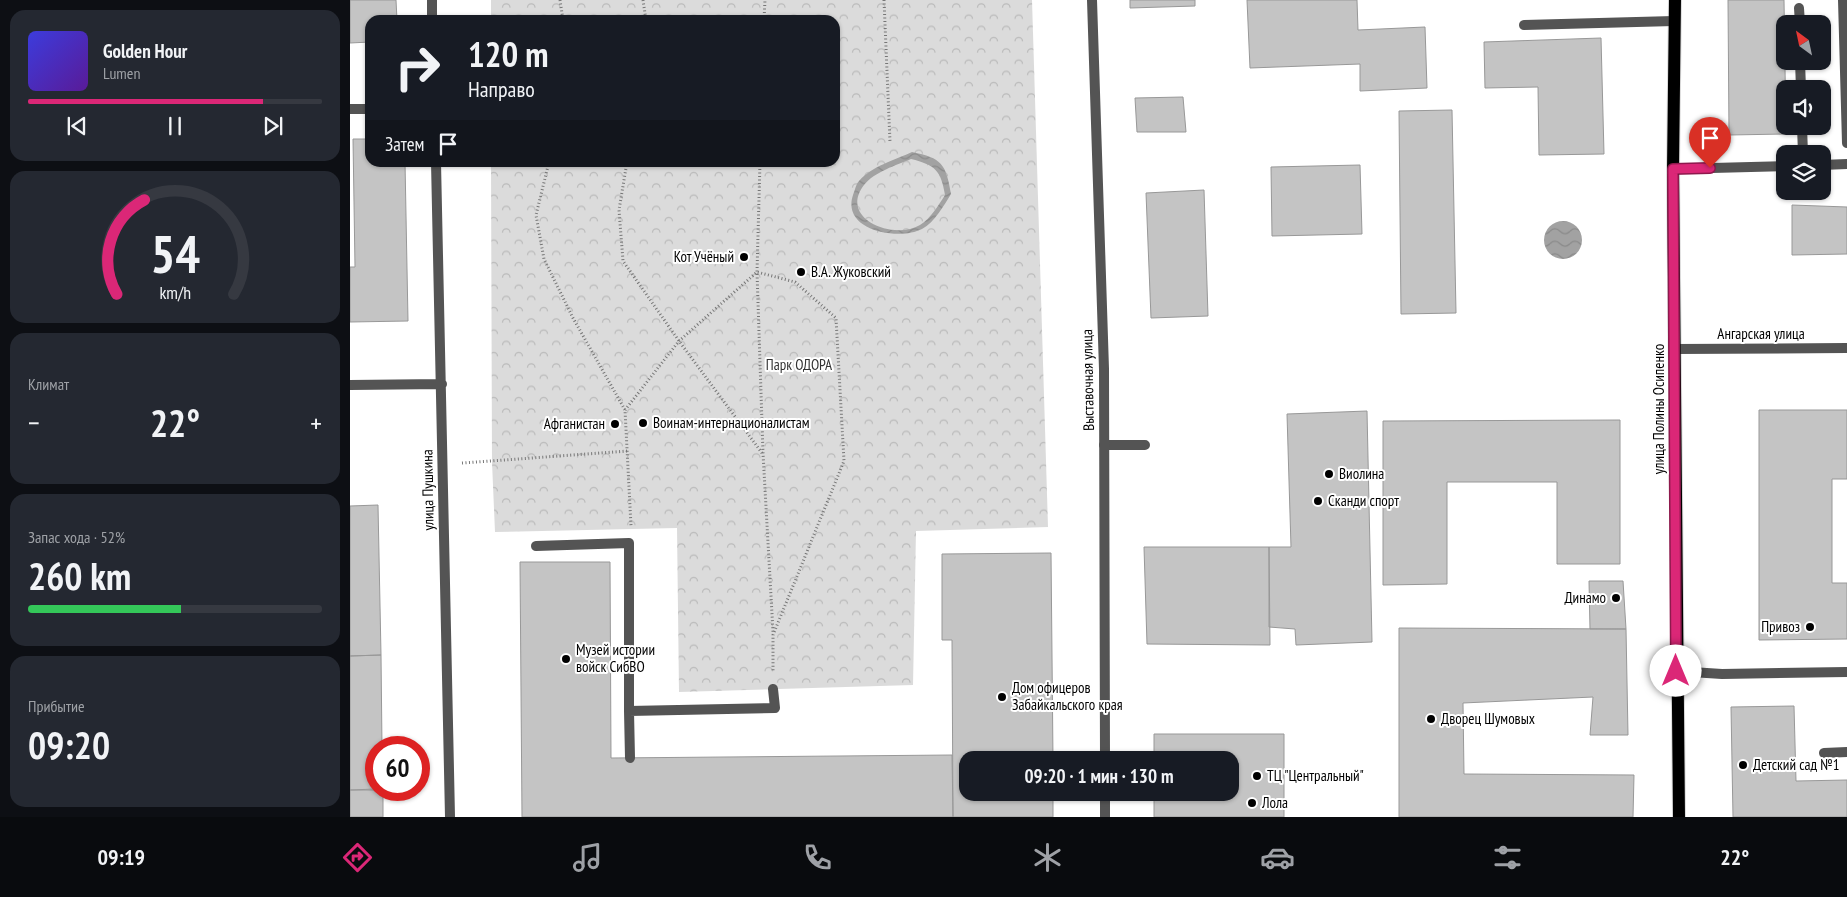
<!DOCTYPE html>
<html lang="ru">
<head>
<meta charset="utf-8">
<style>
	:root { --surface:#171b24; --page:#242831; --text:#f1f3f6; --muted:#9ea1a6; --line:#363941; --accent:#db2777 }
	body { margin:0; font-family:"PT Sans Narrow",sans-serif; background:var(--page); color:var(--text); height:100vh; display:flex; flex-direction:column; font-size:19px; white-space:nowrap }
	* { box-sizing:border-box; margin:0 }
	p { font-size:16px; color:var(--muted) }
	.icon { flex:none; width:28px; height:28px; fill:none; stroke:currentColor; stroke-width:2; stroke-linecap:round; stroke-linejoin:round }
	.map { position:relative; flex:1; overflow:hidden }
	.drawer { display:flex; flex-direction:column; gap:10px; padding:10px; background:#0d0f14; width:350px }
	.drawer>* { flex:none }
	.guide { position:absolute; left:15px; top:15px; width:475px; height:152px; border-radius:15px; box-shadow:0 1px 4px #0004; background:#171b24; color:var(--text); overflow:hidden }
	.needle { width:32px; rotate:327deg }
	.buttons { position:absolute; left:1426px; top:15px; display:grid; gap:10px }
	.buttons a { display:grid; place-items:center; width:55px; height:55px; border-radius:10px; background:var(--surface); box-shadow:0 1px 4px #0004; font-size:25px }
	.speed { position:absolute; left:15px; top:736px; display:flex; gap:10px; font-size:25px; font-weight:700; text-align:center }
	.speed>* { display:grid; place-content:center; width:65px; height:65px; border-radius:50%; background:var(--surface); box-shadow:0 1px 4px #0004; line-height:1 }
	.speed .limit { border:8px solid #d22; background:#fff; color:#111 }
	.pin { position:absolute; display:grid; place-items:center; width:42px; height:42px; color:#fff; margin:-51px -21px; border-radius:50% 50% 50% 0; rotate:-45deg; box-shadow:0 0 5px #0007 }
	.pin .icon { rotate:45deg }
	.me { position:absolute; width:55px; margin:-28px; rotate:0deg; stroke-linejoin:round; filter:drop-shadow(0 0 4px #0008) }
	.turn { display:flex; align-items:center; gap:18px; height:105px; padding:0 20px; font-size:22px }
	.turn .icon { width:65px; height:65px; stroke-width:2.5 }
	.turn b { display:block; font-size:35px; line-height:42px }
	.then { display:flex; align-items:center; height:48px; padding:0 20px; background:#0003; gap:10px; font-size:19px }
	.big { font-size:38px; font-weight:600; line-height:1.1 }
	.drawer .widget { flex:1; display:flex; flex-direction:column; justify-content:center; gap:8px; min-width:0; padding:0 18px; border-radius:15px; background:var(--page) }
	.drawer .dial { align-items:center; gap:0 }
	.dial svg { height:130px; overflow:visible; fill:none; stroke:var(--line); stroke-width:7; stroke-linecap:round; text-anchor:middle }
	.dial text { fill:var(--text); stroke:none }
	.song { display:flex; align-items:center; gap:15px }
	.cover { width:60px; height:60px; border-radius:8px; background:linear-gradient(135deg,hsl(240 70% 55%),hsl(270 70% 35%)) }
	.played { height:5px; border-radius:2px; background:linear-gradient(90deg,var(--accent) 80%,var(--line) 80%) }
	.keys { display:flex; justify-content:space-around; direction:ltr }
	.heat { display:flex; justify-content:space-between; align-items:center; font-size:28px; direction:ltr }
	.charge { height:8px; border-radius:4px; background:linear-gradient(90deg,#34c759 52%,var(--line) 0) }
	.trip { position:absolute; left:609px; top:751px; width:280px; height:50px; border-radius:15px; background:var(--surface); box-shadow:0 1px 4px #0004; font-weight:600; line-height:50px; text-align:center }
	.tab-bar { display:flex; height:80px; justify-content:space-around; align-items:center; background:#090b0e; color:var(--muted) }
	.tab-bar .icon { width:35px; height:35px }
	.tab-bar .on { color:var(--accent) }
	.tab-bar b { font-size:22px; color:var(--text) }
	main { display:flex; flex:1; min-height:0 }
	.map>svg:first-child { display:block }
	.forest { fill:url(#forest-crowns) }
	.water { fill:url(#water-waves); fill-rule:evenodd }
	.building { fill:#c4c4c4; stroke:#989898 }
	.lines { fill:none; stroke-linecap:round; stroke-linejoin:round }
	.primary-casing { stroke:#dbdbdb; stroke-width:14 }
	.path { stroke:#767676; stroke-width:3; stroke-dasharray:1 2.5; stroke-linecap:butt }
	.lane { stroke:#545454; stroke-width:10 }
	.street { stroke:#545454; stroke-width:10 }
	.primary { stroke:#000; stroke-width:12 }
	.route-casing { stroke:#8e194d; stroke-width:12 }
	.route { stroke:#db2777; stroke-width:9 }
	.poi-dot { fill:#000; stroke:#fff; stroke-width:2 }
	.labels { text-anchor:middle; stroke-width:4; stroke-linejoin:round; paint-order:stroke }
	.poi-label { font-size:15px; fill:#000; stroke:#fff; text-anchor:start }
	.street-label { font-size:15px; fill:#000; stroke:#fff }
	.park-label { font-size:15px; fill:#323232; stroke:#fff }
</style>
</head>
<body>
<main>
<section class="drawer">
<div class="widget">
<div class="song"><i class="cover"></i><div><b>Golden Hour</b><p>Lumen</p></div></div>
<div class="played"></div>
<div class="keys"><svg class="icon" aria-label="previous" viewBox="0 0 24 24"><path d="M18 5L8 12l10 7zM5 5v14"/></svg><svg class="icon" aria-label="pause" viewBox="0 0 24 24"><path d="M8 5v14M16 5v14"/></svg><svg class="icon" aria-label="next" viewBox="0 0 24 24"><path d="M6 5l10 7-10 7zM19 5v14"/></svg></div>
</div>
<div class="widget dial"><svg viewBox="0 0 100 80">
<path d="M14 69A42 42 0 1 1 86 69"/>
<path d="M14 69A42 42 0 0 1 31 11" stroke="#db2777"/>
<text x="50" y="56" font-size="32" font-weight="700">54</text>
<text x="50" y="72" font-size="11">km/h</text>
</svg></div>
<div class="widget"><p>Климат</p>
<div class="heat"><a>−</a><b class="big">22°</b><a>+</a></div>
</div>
<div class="widget"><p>Запас хода · 52%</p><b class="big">260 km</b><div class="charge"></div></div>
<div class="widget"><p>Прибытие</p><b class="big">09:20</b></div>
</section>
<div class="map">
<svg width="1497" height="817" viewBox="0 0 1497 817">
	<defs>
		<pattern id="forest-crowns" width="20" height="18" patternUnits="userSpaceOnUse" patternTransform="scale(1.25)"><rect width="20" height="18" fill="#dbdbdb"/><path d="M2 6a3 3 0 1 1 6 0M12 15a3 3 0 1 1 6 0" fill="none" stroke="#bababa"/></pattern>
		<pattern id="water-waves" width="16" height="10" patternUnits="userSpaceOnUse" patternTransform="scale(1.25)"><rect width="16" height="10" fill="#a2a2a2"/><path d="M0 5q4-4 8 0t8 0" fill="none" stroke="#8a8a8a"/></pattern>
	</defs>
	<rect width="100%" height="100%" fill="#fff"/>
	<!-- forest -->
	<path class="forest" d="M141 0H682L698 527 566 531 563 685 329 692 327 528 145 532 142 462 141 163 485 162V20H141Z"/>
	<!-- water -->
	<path class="water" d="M562 152C592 158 596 164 601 194 594 205 585 222 572 229 549 241 491 231 503 195 505 190 506 184 509 181 522 166 545 160 562 152ZM561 159C585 165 591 170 595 195 588 206 581 218 570 225 544 241 488 219 514 185 524 172 547 165 561 159Z
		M1194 240a19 19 0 1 1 38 0a19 19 0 1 1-38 0Z"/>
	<!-- building -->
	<path class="building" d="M0 0H46L47 20H20V42L0 43Z
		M780 0H845V6L780 8Z
		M897 0H1007L1008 30 1075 27 1077 88 1010 91V64L900 68Z
		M1378 0H1434L1436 134 1379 135Z
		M1251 38 1254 154 1189 155 1188 87 1135 88 1134 42Z
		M833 97 836 132H787L785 98Z
		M1102 110 1106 313 1051 314 1049 111Z
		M3 139H20V162H55L58 321 0 322V267H5Z
		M1010 165 1012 234 922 236 921 167Z
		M854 190 858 316 801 318 796 193Z
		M1442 205 1497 207V254L1442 255Z
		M1409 410H1497V479H1482V583H1497V639L1409 640Z
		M1017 411 1022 642 946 645 945 629 919 627V547H941L937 414Z
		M1270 420V564H1207V482H1097V584L1033 585V421Z
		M28 505 31 655 0 656V506Z
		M794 547H919L920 645 797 644Z
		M701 553 703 760H618V792H703V817H603L602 640H592V554Z
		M170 562H260L261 758 602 755 603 817H172Z
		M1239 581H1273L1276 629H1240Z
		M1049 628 1276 629 1278 735H1240L1243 697 1113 703 1114 774 1284 775 1283 817H1049Z
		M31 655 32 748H26V789L0 790V656Z
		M1444 706 1446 781 1497 780V817H1383L1381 707Z
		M804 734H934V817H804V792H880V760H804Z
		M0 790H33V817H0Z"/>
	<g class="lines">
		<defs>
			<path id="primary" d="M1325 0 1323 169 1329 817"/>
		</defs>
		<!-- primary casing -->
		<use href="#primary" class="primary-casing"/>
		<!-- path -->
		<path class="path" d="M210 0 213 20
			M293 0 296 20
			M534 0 540 142
			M414 20 415 0
			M199 162 186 215 194 259 223 318 275 410 281 526
			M277 162 269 210 273 261 329 341 412 453
			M410 162 407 272 413 453 423 632
			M275 410 329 341 407 272 445 282 486 318 494 461 423 635V672
			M112 463 278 451"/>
		<!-- lane -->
		<path class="lane" d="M1493 0 1497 143
			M1449 8 1450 24
			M1174 25 1324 21
			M1450 61 1451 89
			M0 109H20
			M1452 126 1453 154
			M754 445H795
			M186 546 279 543V711
			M1326 671 1372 674 1497 672
			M1474 753 1497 752
			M280 758 279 711 425 708 423 689"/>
		<!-- street -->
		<path class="street" d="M82 0V20
			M742 0 754 369 755 760
			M86 162 100 817
			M1472 165 1497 164
			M1323 169 1435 166
			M1325 349 1497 348
			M0 385 92 384
			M755 792V817"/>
		<!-- primary -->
		<use href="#primary" class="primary"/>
	</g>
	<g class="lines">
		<defs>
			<path id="route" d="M1326 671 1323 169 1360 168"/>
		</defs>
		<!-- route casing -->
		<use href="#route" class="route-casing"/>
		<!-- route -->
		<use href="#route" class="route"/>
	</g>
	<!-- markers -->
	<g class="poi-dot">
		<circle cx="394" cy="257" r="5"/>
		<circle cx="451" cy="272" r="5"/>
		<circle cx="293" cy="423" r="5"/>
		<circle cx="265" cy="424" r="5"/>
		<circle cx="979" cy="474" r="5"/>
		<circle cx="968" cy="501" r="5"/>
		<circle cx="1266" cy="598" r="5"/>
		<circle cx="1460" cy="627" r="5"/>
		<circle cx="216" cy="659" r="5"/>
		<circle cx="652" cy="697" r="5"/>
		<circle cx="1081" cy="719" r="5"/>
		<circle cx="1393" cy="765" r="5"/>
		<circle cx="907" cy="776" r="5"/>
		<circle cx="902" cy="803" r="5"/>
	</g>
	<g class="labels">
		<!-- poi labels -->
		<g class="poi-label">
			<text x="384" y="262" text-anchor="end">Кот Учёный</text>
			<text x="461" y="277">В.А. Жуковский</text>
			<text x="303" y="428">Воинам-интернационалистам</text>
			<text x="255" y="429" text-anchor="end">Афганистан</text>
			<text x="989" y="479">Виолина</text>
			<text x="978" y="506">Сканди спорт</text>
			<text x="1256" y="603" text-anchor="end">Динамо</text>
			<text x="1450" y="632" text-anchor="end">Привоз</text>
			<text x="226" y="655">Музей истории<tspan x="226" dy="17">войск СибВО</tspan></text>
			<text x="662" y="693">Дом офицеров<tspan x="662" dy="17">Забайкальского края</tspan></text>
			<text x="1091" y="724">Дворец Шумовых</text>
			<text x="1403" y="770">Детский сад №1</text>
			<text x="917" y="781">ТЦ "Центральный"</text>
			<text x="912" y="808">Лола</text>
		</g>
		<!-- street labels -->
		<g class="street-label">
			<text x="1411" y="339">Ангарская улица</text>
			<text transform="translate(738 380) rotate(-91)" y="5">Выставочная улица</text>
			<text transform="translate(1309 409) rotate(-90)" y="5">улица Полины Осипенко</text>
			<text transform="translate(78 490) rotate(-91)" y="5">улица Пушкина</text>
		</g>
		<!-- park labels -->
		<g class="park-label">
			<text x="449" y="370">Парк ОДОРА</text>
		</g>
	</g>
</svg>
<div class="buttons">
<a><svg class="needle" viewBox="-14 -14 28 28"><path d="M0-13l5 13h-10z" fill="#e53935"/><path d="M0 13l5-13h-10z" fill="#9ea1a6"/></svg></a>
<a><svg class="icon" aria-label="sound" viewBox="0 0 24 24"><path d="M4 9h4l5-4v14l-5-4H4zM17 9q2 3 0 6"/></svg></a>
<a><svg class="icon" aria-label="layers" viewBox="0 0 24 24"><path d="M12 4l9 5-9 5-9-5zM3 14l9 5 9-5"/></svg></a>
</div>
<div class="speed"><div class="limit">60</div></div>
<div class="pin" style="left:1360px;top:168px;background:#d93025"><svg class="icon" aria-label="arrive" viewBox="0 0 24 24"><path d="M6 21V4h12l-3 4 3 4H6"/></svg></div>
<svg class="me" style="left:1326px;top:671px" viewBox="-20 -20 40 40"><circle r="19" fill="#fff"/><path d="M0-13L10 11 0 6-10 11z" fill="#db2777"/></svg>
<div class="trip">09:20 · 1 мин · 130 m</div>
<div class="guide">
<div class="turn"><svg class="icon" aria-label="right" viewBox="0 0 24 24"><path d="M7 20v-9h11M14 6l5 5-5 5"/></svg><div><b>120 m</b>Направо</div></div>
<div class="then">Затем<svg class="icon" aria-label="arrive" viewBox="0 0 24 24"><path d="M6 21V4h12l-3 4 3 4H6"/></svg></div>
</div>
</div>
</main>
<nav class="tab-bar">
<b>09:19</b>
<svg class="icon on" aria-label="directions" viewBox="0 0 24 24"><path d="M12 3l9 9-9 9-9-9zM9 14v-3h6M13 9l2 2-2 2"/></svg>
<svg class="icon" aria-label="music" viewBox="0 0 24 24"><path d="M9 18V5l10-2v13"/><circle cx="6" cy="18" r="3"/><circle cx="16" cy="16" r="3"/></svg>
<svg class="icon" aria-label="phone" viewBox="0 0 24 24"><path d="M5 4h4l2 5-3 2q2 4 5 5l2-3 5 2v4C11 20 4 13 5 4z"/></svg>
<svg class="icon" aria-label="climate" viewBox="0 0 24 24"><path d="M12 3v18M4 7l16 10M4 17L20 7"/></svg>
<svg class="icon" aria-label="car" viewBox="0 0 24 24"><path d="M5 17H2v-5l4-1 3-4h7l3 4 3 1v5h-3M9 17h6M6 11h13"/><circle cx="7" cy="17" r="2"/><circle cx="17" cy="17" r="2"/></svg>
<svg class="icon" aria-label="filters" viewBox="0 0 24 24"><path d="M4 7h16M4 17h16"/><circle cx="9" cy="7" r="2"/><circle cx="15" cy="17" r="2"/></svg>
<b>22°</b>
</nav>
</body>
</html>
